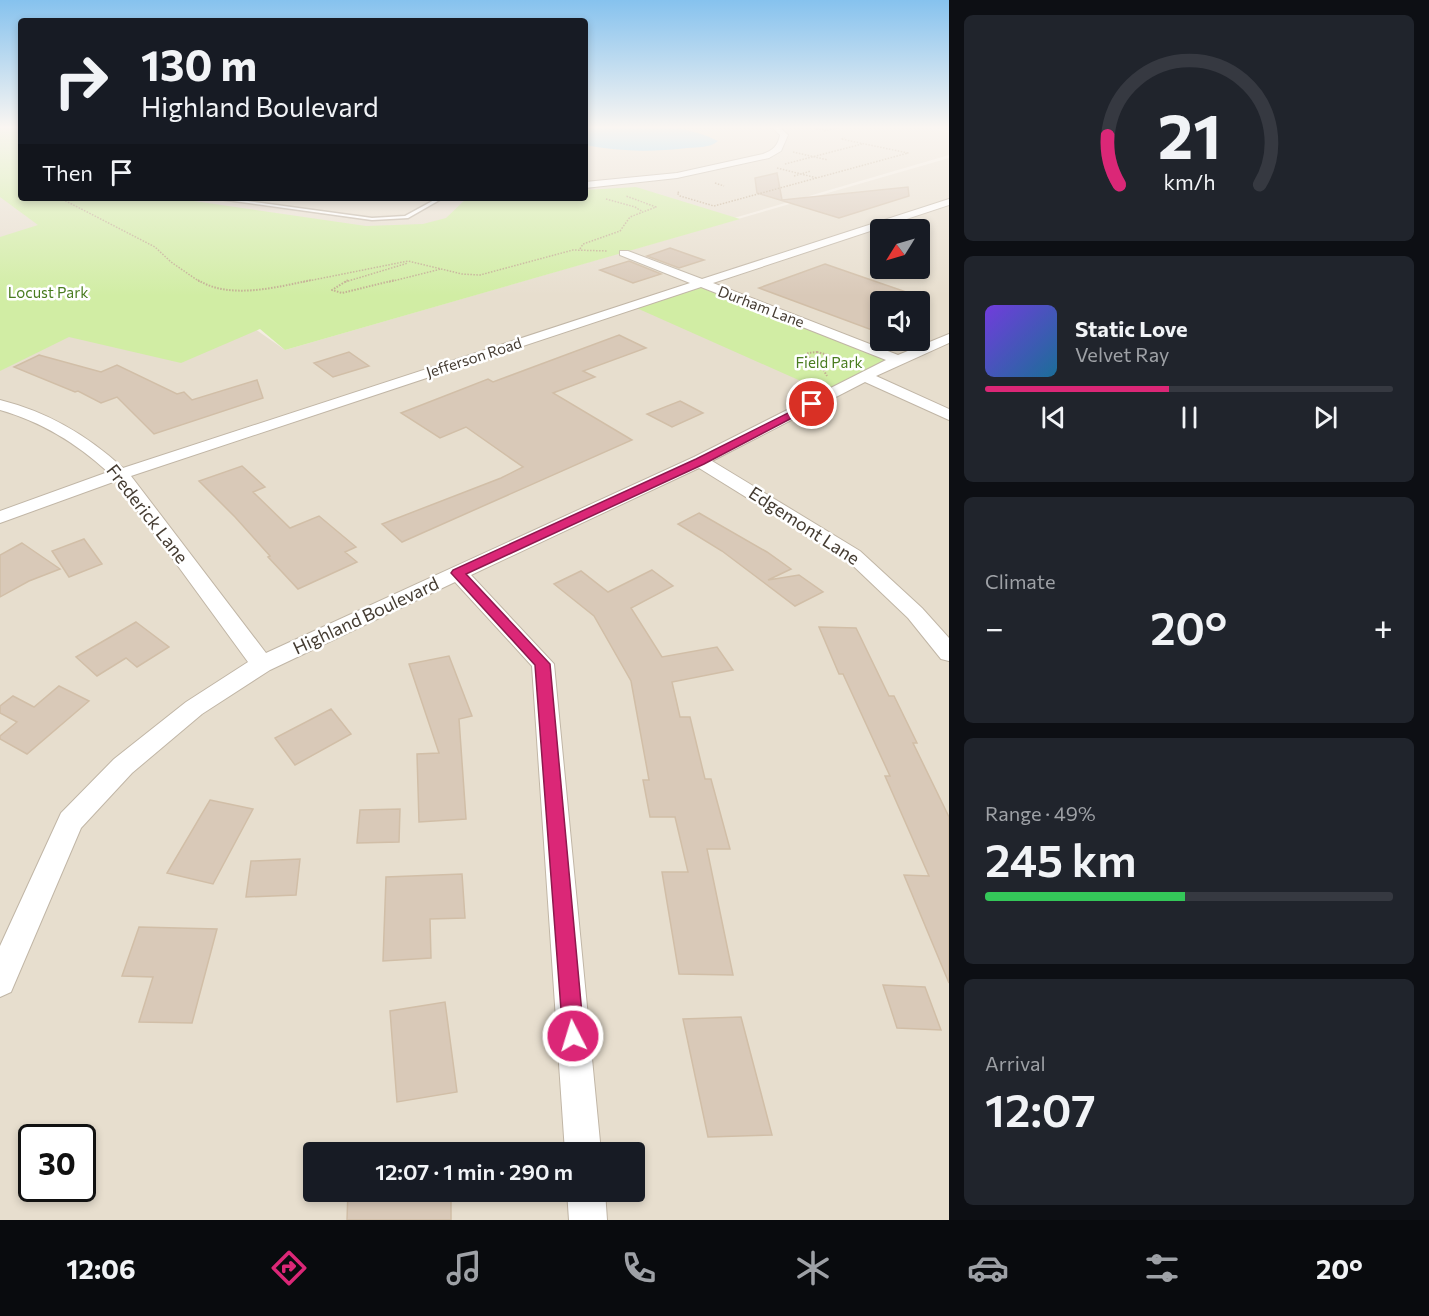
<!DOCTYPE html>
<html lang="en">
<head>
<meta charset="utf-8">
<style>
	:root { --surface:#171b24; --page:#20242c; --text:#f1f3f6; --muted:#9ea1a6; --line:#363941; --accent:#db2777 }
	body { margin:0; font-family:Commissioner,sans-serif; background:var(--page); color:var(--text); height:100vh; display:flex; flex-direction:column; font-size:22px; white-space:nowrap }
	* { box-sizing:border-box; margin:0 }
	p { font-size:20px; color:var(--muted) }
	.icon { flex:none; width:33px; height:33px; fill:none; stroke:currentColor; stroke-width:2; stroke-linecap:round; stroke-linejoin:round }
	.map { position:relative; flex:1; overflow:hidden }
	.side { display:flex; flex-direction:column; gap:15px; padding:15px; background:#0d0f14; width:480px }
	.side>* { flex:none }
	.banner { position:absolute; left:18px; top:18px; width:570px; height:183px; border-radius:6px; box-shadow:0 3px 9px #0003; background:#171b24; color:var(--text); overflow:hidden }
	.needle { width:39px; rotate:233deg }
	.fabs { position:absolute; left:870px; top:219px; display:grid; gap:12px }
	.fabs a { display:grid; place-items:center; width:60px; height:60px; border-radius:6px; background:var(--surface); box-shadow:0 3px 9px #0003; font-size:30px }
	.speed { position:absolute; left:18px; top:1124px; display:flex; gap:12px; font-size:30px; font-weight:700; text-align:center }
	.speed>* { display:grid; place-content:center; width:78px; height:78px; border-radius:50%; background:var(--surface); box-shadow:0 3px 9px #0003; line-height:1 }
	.speed .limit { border:3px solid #111; border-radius:9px; background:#fff; color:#111 }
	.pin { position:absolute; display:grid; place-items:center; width:51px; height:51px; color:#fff; margin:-26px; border:3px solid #fff; border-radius:50%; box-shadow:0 2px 6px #0007 }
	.me { position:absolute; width:66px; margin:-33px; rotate:355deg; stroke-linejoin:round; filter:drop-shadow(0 0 4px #0008) }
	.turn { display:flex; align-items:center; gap:21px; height:126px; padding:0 24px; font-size:27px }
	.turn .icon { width:78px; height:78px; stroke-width:2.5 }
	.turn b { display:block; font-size:42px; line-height:51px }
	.then { display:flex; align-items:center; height:57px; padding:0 24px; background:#0003; gap:12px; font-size:22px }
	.big { font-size:45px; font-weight:600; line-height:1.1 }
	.side .widget { flex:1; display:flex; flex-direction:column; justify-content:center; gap:9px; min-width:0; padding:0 21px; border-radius:9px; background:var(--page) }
	.side .dial { align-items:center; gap:0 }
	.dial svg { height:156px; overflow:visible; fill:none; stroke:var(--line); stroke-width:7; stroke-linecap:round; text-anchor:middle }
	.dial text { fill:var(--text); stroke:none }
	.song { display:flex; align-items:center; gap:18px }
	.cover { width:72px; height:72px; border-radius:9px; background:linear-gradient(135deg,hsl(260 70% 55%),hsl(200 70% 35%)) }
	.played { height:6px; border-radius:3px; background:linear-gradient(90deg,var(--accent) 45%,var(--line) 45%) }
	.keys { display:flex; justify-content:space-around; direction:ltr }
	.heat { display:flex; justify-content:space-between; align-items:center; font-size:33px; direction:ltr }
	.charge { height:9px; border-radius:4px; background:linear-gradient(90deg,#34c759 49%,var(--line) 0) }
	.trip { position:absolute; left:303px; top:1142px; width:342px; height:60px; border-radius:6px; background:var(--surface); box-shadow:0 3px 9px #0003; font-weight:600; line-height:60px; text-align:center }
	.menu { display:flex; height:96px; justify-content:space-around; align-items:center; background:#090b0e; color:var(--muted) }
	.menu .icon { width:42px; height:42px }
	.menu .selected { color:var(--accent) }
	.menu b { font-size:27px; color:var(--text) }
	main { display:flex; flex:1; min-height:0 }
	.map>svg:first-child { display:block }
	.residential { fill:#e7dece; fill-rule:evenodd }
	.green { fill:#d1eda4 }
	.water { fill:#94d7f8 }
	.building { fill:#d9c9b8; stroke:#d1bea7; stroke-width:1.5 }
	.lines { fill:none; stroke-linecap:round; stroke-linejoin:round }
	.service-casing { stroke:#c1b6a6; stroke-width:3 }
	.minor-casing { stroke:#c1b6a6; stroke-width:2 }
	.path-far1 { stroke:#c2ae92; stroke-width:1.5; stroke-dasharray:1.5 1.5; stroke-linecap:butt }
	.path { stroke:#c2ae92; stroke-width:2; stroke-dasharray:1.5 1.5; stroke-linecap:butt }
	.service { fill:#fff; fill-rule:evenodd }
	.minor { fill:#fff; fill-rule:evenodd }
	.route { fill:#db2777; stroke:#8e194d; stroke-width:1.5 }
	.labels { text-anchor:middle; stroke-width:5; stroke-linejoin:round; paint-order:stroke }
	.far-park-label { font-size:15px; fill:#497c1f; stroke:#fff }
	.far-street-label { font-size:15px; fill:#443b31; stroke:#fff }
	.street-label { font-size:18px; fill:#443b31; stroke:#fff }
</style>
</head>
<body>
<main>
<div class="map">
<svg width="949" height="1220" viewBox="0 0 949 1220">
	<rect width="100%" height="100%" fill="#f3ece1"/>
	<!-- residential -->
	<path class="residential" d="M585 126H915L949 132V155L734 218 158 261 285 350 949 158V1220H0V150L21 198H585ZM880 230H920V268H880ZM880 302H920V340H880ZM32 1137H82V1188H32ZM314 1152H634V1191H314Z"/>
	<!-- green -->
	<path class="green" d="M0 126H21V198H173L366 226 423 224 446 218 467 198H585V190L636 187 740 219 285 350 260 329 181 363 69 337 0 371V237L38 225 0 197Z
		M700 284 898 360 830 394 632 306Z"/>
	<!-- water -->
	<path class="water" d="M585 126C630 126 677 120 718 141 710 148 698 147 687 148 652 152 620 152 585 145Z"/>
	<!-- building -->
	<path class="building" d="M777 173 782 200 908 187 909 196 839 218 757 193 755 178Z
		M670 248 704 260 679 268 647 256Z
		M629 261 661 274 633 283 600 270Z
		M825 264 877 282 918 296 904 302H880V333L759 288Z
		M619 335 646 348 583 371 595 377 553 393 632 440 402 542 382 524 501 478 523 467 466 427 440 438 401 413 488 379 493 382Z
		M349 352 369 366 333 377 314 363Z
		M39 355 101 372 117 365 177 394 184 392 192 400 257 380 263 398 154 434 117 397 101 403 78 391 75 392 14 367Z
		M680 401 703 413 672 427 647 414Z
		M242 466 265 487 253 492 290 528 319 516 356 547 345 552 357 562 298 589 268 557 270 556 235 517 199 481Z
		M699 513 767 552 791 569 768 580 799 575 823 592 795 606 722 551 678 524Z
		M84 539 102 564 69 577 52 551Z
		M22 543 60 569 29 581 0 597V555Z
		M652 570 673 586 631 608 662 657 717 647 733 670 672 682 680 717H690L705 779H711L730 849H707L733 975 679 974 662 872H688L675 817H650L643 780H649L631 681 594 616 554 584 581 571 608 592Z
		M136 622 169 647 137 667 126 658 97 676 76 657Z
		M819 627 856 628 889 696H894L917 743H913L949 817V983L904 875 929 876 885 776H890L843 674H839Z
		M449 656 472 716 459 719 466 819 419 822 417 754 439 753 409 664Z
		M59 686 89 701 27 754 0 739V736L17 722 0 713V706L13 696 34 707Z
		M331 709 351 734 295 765 275 738Z
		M210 800 253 809 213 884 167 873Z
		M400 809 399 842 357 843 360 810Z
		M300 859 296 895 246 897 251 861Z
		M462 874 465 918 430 919 431 958 383 961 386 877Z
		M139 927 217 929 192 1023 139 1022 153 977 122 976Z
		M883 985 925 987 941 1030 897 1028Z
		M445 1002 457 1092 397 1102 390 1011Z
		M741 1017 772 1135 708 1137 683 1019Z
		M348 1191H451V1220H347Z"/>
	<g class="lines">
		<defs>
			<path id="service" d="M212 198H225L372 218 405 216 438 198H443L408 218 372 220Z"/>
			<path id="minor" d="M771 126H778L788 135 781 151 769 158 677 178 585 188V182L677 173 763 154C773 150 778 146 780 135Z
				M949 199V205L713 283 898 355 949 334V343L876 376 949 409V420L865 382 712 461 860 551 922 608 949 638V661L941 659 908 618 846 559 699 468 471 575 554 664 601 1152H565L532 666 455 582 270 670 202 714 132 773 81 828 11 992 0 997V946L61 813 114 759 186 702 248 662 116 481 0 523V511L108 472C76 443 42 422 0 410V400C48 412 87 435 123 468L690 283 620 255V251H628L702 279ZM701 287 886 360 694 457 266 653 131 476Z
				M567 1191H605L607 1220H569Z"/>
		</defs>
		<!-- service casing -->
		<use href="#service" class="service-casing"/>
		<!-- minor casing -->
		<use href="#minor" class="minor-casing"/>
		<!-- path-far1 -->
		<path class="path-far1" d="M818 127 816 129 826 130
			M824 131 845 126
			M793 152 828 160
			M785 164 862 144
			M777 168 817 178
			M794 176 811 171
			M715 183 724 186
			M679 192 677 193 680 196 714 206 908 153 841 139 845 138
			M60 198 155 247 171 262 200 282
			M510 198H524
			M606 199 635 207 643 212
			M580 249 583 244 620 231 630 217 656 207 626 196
			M303 282 408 261 462 274 480 275 573 250 608 251
			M345 282 408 263
			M389 282 441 269"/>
		<!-- path -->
		<path class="path" d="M198 280C229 300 278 287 311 280
			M348 280 332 290 342 293 395 280
			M817 352 828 355 831 360 818 362 807 356 808 353Z
			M801 356H807
			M831 360 850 361
			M819 362 827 376"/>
		<!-- service -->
		<use href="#service" class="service"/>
		<!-- minor -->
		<use href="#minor" class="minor"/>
	</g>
	<!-- sky -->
	<linearGradient id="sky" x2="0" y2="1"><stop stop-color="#86c2ee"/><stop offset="0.43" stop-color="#faf6f2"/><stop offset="1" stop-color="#faf6f2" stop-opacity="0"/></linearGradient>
	<rect width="949" height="296" fill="url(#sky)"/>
	<!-- route -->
	<path class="route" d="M812 401 815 402V406L704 464 466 574 550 664 584 1036 581 1043 573 1047 566 1043 563 1036 535 665 451 573 453 570 696 459Z"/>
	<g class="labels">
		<!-- far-park labels -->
		<g class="far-park-label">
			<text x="48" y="298">Locust Park</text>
			<text x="829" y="368">Field Park</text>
		</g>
		<!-- far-street labels -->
		<g class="far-street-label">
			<text transform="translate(761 307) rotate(21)" y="5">Durham Lane</text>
			<text transform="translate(474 358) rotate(-18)" y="5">Jefferson Road</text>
		</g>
		<!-- street labels -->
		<g class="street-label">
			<text transform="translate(147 514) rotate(52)" y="6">Frederick Lane</text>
			<text transform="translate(804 526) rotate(33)" y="6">Edgemont Lane</text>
			<text transform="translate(366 616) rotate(-25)" y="6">Highland Boulevard</text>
		</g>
	</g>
</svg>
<div class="fabs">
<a><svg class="needle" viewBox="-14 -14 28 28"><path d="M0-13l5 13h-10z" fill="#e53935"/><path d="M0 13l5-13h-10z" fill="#9ea1a6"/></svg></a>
<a><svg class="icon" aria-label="sound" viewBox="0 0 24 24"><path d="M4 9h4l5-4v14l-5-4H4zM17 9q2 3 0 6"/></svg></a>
</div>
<div class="speed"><div class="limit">30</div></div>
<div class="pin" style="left:812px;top:404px;background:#d93025"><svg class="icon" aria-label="arrive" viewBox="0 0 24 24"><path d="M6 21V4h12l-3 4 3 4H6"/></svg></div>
<svg class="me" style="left:573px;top:1036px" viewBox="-20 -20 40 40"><circle r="17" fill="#db2777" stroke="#fff" stroke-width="3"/><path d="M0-11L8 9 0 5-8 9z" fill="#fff"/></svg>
<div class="trip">12:07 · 1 min · 290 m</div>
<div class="banner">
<div class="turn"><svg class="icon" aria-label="right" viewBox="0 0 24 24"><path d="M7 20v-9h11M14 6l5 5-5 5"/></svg><div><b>130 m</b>Highland Boulevard</div></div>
<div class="then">Then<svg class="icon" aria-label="arrive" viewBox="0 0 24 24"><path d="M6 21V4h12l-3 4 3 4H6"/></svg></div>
</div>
</div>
<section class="side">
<div class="widget dial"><svg viewBox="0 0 100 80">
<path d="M14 69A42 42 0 1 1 86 69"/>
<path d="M14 69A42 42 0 0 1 8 44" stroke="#db2777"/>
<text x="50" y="56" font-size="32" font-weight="700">21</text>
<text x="50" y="72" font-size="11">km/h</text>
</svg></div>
<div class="widget">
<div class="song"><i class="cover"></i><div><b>Static Love</b><p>Velvet Ray</p></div></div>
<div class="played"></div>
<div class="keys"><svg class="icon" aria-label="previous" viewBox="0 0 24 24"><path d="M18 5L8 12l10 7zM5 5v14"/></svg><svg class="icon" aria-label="pause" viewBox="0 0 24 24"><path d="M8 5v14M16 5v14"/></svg><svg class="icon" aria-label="next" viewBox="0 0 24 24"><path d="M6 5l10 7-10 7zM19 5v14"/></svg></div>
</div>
<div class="widget"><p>Climate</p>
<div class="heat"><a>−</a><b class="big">20°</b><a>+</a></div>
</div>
<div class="widget"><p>Range · 49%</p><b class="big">245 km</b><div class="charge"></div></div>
<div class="widget"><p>Arrival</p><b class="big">12:07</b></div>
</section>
</main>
<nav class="menu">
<b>12:06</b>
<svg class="icon selected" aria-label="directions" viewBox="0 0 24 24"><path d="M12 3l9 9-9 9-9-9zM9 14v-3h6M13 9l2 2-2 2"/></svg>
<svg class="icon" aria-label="music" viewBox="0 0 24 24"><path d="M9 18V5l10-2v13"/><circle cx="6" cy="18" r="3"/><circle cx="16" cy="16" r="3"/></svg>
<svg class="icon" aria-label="phone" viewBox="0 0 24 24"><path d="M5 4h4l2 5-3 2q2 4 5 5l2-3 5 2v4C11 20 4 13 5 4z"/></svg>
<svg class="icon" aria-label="climate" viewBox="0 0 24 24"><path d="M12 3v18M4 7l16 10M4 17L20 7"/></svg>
<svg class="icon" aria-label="car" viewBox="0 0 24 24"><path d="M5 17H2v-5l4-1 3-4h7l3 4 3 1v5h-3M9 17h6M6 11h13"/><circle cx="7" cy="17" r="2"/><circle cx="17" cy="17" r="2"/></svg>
<svg class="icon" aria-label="filters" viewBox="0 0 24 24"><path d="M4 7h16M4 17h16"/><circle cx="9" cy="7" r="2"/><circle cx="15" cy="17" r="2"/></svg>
<b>20°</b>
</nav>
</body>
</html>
